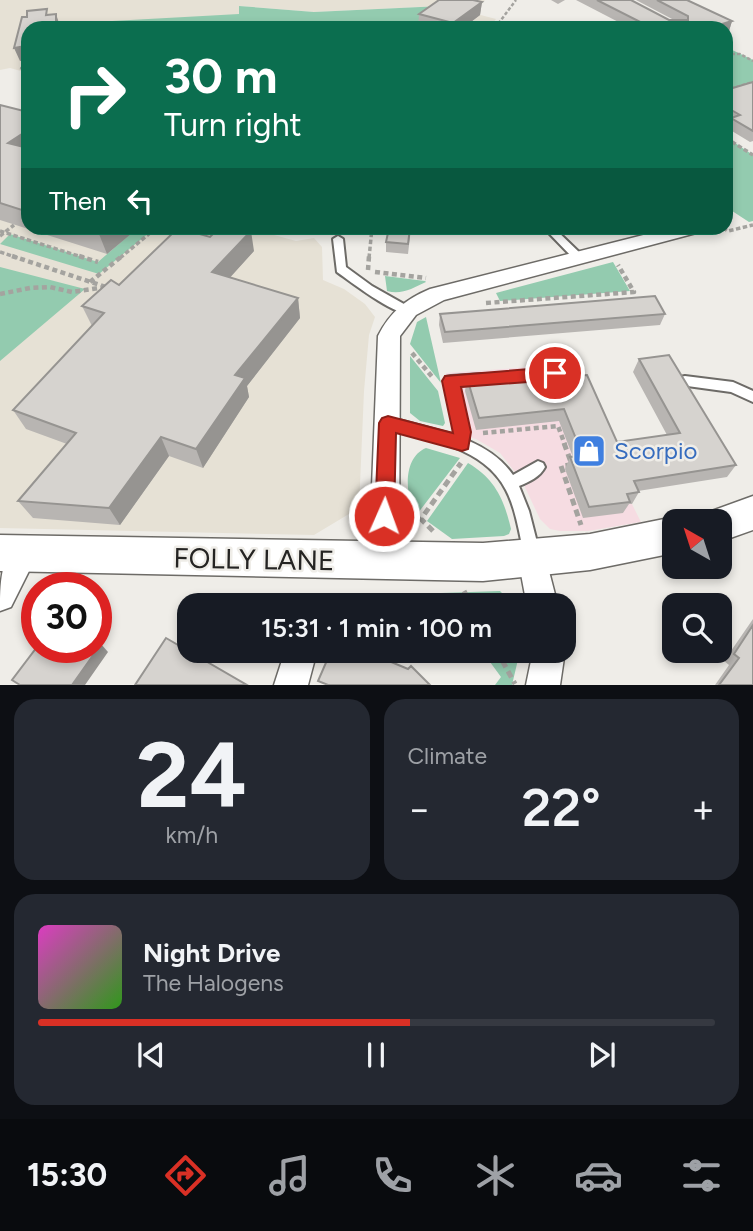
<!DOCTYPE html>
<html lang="en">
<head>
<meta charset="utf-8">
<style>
	:root { --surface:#171b24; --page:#242831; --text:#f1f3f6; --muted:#9ea1a6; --line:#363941; --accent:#d93025 }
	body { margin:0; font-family:Figtree,sans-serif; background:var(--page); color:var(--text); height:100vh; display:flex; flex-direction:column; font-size:26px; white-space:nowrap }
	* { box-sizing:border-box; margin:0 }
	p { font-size:23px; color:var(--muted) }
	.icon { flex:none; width:38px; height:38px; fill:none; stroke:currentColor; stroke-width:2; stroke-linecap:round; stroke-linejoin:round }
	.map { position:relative; height:685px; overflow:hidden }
	.sheet { display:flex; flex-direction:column; gap:14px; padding:14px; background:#0d0f14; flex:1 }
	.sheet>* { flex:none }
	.banner { position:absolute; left:21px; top:21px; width:712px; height:214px; border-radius:21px; box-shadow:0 4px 10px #0003; background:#0b6e4f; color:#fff; overflow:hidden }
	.needle { width:46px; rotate:321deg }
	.buttons { position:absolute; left:662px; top:509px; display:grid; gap:14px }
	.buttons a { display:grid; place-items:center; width:70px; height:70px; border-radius:14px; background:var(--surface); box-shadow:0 4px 10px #0003; font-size:35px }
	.speed { position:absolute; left:21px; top:572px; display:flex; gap:14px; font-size:35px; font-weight:700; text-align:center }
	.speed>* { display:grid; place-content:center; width:91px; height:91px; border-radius:50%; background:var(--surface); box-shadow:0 4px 10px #0003; line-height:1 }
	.speed .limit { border:10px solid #d22; background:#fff; color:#111 }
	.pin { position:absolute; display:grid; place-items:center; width:60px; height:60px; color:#fff; margin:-30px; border:4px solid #fff; border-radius:50%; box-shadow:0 2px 7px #0007 }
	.me { position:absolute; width:77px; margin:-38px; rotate:2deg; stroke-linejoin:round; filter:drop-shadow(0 0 5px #0008) }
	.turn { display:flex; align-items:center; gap:24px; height:147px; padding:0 28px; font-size:32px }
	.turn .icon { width:91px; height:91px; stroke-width:2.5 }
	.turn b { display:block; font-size:49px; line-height:60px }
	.then { display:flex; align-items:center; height:66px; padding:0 28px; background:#0003; gap:14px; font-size:26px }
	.big { font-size:52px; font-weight:600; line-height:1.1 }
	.sheet .widget { flex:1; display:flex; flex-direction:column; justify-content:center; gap:10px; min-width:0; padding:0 24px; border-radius:21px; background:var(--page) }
	.sheet .dial { align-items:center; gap:0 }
	.dial b { font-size:91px; line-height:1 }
	.song { display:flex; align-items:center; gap:21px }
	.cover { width:84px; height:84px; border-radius:10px; background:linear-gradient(135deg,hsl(310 70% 55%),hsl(110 70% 35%)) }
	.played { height:7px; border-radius:4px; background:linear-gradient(90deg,var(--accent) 55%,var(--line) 55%) }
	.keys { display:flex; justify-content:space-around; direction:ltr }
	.heat { display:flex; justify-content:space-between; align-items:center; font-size:38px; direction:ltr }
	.sheet .tiles { flex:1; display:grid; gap:14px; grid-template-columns:1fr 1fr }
	.widget:last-child { grid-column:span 2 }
	.trip { position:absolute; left:177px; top:593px; width:399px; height:70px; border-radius:21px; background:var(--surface); box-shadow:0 4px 10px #0003; font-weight:600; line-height:70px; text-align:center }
	.dock { display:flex; height:112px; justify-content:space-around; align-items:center; background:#090b0e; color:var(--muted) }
	.dock .icon { width:49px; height:49px }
	.dock .on { color:var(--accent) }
	.dock b { font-size:32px; color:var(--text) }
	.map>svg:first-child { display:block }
	.commercial { fill:#f6dce2 }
	.built { fill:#e6e1d5 }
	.green { fill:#93cbaf }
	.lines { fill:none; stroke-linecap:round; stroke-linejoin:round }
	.service-casing { stroke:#6d6b67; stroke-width:4 }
	.minor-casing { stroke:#6d6b67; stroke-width:3 }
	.tertiary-casing { stroke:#6d6b67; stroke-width:3 }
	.path-far3 { stroke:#a4a39f; stroke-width:2.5; stroke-dasharray:3.5 2; stroke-linecap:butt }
	.path-far2 { stroke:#a4a39f; stroke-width:3.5; stroke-dasharray:4.5 2.5; stroke-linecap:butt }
	.path-far1 { stroke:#a4a39f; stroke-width:4.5; stroke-dasharray:5 3.5; stroke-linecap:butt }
	.path { stroke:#a4a39f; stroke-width:5; stroke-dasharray:7 4.5; stroke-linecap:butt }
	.service { fill:#fff; fill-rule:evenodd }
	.minor { fill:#fff; fill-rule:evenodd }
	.tertiary { fill:#fff; fill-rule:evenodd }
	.path-bridge { stroke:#a4a39f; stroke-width:3.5; stroke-dasharray:4.5 2.5; stroke-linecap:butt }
	.wall { fill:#b8b5b2 }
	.shaded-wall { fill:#969491 }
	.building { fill:#d6d3cf; stroke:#969491; stroke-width:2 }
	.route { fill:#d93025; stroke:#8d1f18; stroke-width:2 }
	.labels { text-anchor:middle; stroke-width:5; stroke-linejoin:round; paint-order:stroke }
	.shop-label { font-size:24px; fill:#366cbe; stroke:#efede8; text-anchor:start }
	.near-street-label { font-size:28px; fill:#252423; stroke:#efede8 }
</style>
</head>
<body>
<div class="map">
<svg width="753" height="685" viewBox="0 0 753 685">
	<rect width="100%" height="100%" fill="#efede8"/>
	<!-- commercial -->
	<path class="commercial" d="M571 364 632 504 641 522 588 531H560L550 529 540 519 522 481 500 453 476 439 456 434 446 373Z"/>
	<!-- built -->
	<path class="built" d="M0 0H485L473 13 496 19 489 28H422L442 6 314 12 239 6V28H28V73L10 68 0 70Z
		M0 121 28 228H249L296 241 314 238 322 247 323 280 344 289 365 304 375 317 369 335 364 391 359 508 314 535 0 528Z"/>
	<!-- green -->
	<path class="green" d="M239 6 314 12 442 6 422 28H92L94 22 239 14Z
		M726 47 753 60V86L726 94Z
		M726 137 753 155V221L749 222 726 207Z
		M137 228 150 232 99 274 0 244 10 234 98 262Z
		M613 262 630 291 500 301 496 293Z
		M0 267 85 289 0 361Z
		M385 276 425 281 426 282C413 288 402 295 387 291Z
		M426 317 441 383 410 344 417 322Z
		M410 356 438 391 445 423 443 426 420 421 410 413Z
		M426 448 460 458 418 513 413 510C405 490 404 457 426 448Z
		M468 463C495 479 504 499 511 529L509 534 504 536 452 539 427 521Z
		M500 591 514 605H450L441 593Z
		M482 651H520L512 685H495L501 677Z"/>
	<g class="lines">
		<defs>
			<path id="service" d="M544 228H554L581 254 582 256 581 258H573Z
				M338 236 343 239 346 267 372 286 411 308 413 311 411 314C395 316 351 282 337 272L333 239Z
				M555 368 560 370 561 373 560 376C550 379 536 381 526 379L525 375 526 371Z
				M481 374 486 375 487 379 486 383 458 386 469 432V441C487 449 502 459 513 475L538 461 543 463 545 467C540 477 529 482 519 486L529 511 540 554 538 559 532 562 526 559 524 554C519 533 516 509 506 490 484 447 430 440 388 429L383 427 381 423 383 419 388 417 455 435 445 381 446 377 451 376Z
				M685 376 733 382 753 391V402L731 392 680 385 679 381 680 377Z"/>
			<path id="minor" d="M671 228H703L700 232 444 300 416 315 400 336 399 562 394 572 384 576 374 572 369 562 378 336C390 312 406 299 430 289Z
				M22 541 32 545 37 555 11 607 0 611C0 586 0 552 22 541Z
				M533 544 543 548 558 606H527L518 558 523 548Z
				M564 647 565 651 560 685H526L533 651H564Z
				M285 651H317L308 685H274Z"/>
			<path id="tertiary" d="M753 496V530L719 542V522H702L706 513Z
				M674 517 685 522H674V553L590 570 483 581 0 571V535L483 543 590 534Z"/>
		</defs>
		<!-- service casing -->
		<use href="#service" class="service-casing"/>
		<!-- minor casing -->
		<use href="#minor" class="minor-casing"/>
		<!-- tertiary casing -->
		<use href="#tertiary" class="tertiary-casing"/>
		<!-- path-far3 -->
		<path class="path-far3" d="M495 28 516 0
			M726 54H740L753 61
			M20 68 28 70
			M726 90 753 82"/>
		<!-- path-far2 -->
		<path class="path-far2" d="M726 138 753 155
			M723 228 728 231 753 225
			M0 231 85 258
			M0 252 18 258
			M120 258 156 228
			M369 258 372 228"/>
		<!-- path-far1 -->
		<path class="path-far1" d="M12 256 106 287
			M79 256 98 262
			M368 270 369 256
			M375 272 426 278
			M90 282 122 256
			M0 294 30 288 50 287 72 292 105 287
			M486 303 634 292 618 265
			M412 353 434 379
			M483 433 558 426 565 445"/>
		<!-- path -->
		<path class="path" d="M564 443 572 465 561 466 581 525
			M433 531 421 519 461 463
			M464 591 472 606
			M497 651 515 684"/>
		<!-- service -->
		<use href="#service" class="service"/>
		<!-- minor -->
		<use href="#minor" class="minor"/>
		<!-- tertiary -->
		<use href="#tertiary" class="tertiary"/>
		<!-- path-bridge -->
		<path class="path-bridge" d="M0 236 14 225"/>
	</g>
	<!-- wall -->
	<path class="wall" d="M551 0H565L558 4Z
		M576 0H631L669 20H674L636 0H687L732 21 729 31 726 32V28H630Z
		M482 2 480 15 463 28H422L418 27 419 14Z
		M753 82V141L750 142 727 128 730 121 726 119V90Z
		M0 105 28 112V228H138L107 254 0 220Z
		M389 228H411L408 254 386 252V242Z
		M254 251 230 277 298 298 300 318 247 386 249 397 203 468 169 456 120 525 33 518 18 501 67 444 26 429 13 410 92 326 82 306 119 285Z
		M440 314H665L660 325 443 343 439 325Z
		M639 359 736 465 727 477 638 491 639 492 632 504H629L623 513 583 518 565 469 570 457H573L559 421 476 430 465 391 467 378H548L617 442 667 435 633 372Z
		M753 619V685H715L729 665 724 661Z"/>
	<!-- shaded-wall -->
	<path class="shaded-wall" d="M482 2 480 15 463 28H453V23Z
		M56 14 60 26V28H56Z
		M732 21 729 31 726 32V28H709Z
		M26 46 28 60 20 61 14 48Z
		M28 130V155L8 143Z
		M107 228H138L107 254 99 234Z
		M251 231 254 251 217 292 212 272Z
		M298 298 300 318 247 386 249 397 203 468 196 449 235 375Z
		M161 437 169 456 120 525 109 508Z
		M101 644 108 652 85 685H72Z"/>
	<!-- building -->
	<path class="building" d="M439 0H473L482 2 453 23 419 14Z
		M597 0H631L669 20H688V16L657 0H687L732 21 709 28H652Z
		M47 9 46 15 56 14V28H28V67H26V46L14 48 22 17H27V11Z
		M534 25 548 28H530Z
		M753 82V131L731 118 740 115 726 107V90Z
		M0 105 28 112V130L8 143 28 148V212L0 203Z
		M77 228H107L99 234Z
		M178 228 210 237 219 228H239L251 231 212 272 298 298 235 375 245 378 196 449 161 437 109 508 18 501 76 433 13 410 104 313 82 306 111 280 119 285Z
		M389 228H410L408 244 386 242Z
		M655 296 665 314 445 332 440 314Z
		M669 355 736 465 634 481 639 492 627 494 630 502 589 507 570 457 583 456 564 409 479 418 467 378 544 370 548 378 587 375 617 442 680 433 639 359Z
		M753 625V685H719L739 658 734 654Z
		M166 638 247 685H135Z
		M96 641 101 644 72 685H20L12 680 37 647 96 648Z
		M331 651H365L408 669 411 666 430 685H328L318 681Z"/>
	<!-- route -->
	<path class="route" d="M555 367 560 369 563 373 560 378 555 380 461 387 471 432 468 449 462 451 396 433 394 516 391 522 384 525 378 522 375 516 379 423 382 418 388 416 453 433 442 381 445 376Z"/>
	<!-- icons -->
	<defs>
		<symbol id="shop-square" viewBox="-11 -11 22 22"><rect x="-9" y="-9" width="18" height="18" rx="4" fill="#3f7fe0" stroke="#efede8"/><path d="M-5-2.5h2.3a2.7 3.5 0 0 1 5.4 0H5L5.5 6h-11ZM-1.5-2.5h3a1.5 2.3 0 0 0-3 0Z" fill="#fff"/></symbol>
	</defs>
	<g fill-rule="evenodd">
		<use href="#shop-square" x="570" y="432" width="38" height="38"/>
	</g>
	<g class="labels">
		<!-- shop labels -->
		<g class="shop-label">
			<text x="614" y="459">Scorpio</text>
		</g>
		<!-- near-street labels -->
		<g class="near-street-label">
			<text transform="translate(254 559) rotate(1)" y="10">FOLLY LANE</text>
		</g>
	</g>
</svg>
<div class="buttons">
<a><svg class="needle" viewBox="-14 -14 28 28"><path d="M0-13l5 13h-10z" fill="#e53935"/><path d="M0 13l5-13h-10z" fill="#9ea1a6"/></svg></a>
<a><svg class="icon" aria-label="search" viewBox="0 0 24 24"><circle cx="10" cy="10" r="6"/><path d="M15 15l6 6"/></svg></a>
</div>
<div class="speed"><div class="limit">30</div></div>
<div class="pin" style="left:555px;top:373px;background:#d93025"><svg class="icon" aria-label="arrive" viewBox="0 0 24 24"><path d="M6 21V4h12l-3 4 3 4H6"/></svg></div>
<svg class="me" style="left:384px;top:516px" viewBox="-20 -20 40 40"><circle r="17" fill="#d93025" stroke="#fff" stroke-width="3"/><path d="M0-11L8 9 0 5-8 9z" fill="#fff"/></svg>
<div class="trip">15:31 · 1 min · 100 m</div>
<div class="banner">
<div class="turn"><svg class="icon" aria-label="right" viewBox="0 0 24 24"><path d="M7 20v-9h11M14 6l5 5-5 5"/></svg><div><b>30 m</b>Turn right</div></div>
<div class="then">Then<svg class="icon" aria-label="left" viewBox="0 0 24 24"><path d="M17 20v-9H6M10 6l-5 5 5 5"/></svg></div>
</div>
</div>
<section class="sheet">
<div class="tiles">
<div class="widget dial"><b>24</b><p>km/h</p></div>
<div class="widget"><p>Climate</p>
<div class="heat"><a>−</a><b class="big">22°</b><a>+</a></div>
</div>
<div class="widget">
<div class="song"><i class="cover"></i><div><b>Night Drive</b><p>The Halogens</p></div></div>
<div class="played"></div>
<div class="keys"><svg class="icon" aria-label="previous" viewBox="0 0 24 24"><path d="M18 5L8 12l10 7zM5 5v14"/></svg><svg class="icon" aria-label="pause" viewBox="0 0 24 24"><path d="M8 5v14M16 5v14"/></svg><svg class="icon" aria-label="next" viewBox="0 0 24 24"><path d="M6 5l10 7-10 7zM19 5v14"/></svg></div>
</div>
</div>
</section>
<nav class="dock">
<b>15:30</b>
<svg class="icon on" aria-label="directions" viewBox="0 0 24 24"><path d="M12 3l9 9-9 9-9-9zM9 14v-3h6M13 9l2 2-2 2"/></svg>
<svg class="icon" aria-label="music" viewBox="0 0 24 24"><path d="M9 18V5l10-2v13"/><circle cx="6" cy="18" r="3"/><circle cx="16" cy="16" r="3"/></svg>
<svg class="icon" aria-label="phone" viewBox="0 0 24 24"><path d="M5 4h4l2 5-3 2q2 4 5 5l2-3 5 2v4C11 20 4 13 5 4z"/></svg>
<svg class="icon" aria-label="climate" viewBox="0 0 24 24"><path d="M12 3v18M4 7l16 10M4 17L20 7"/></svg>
<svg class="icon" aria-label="car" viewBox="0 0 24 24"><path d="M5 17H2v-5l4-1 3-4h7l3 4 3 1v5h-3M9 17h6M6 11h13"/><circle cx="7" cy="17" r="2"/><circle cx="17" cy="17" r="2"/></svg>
<svg class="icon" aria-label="filters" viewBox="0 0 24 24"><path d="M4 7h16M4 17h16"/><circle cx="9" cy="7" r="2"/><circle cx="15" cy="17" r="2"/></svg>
</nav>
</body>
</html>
